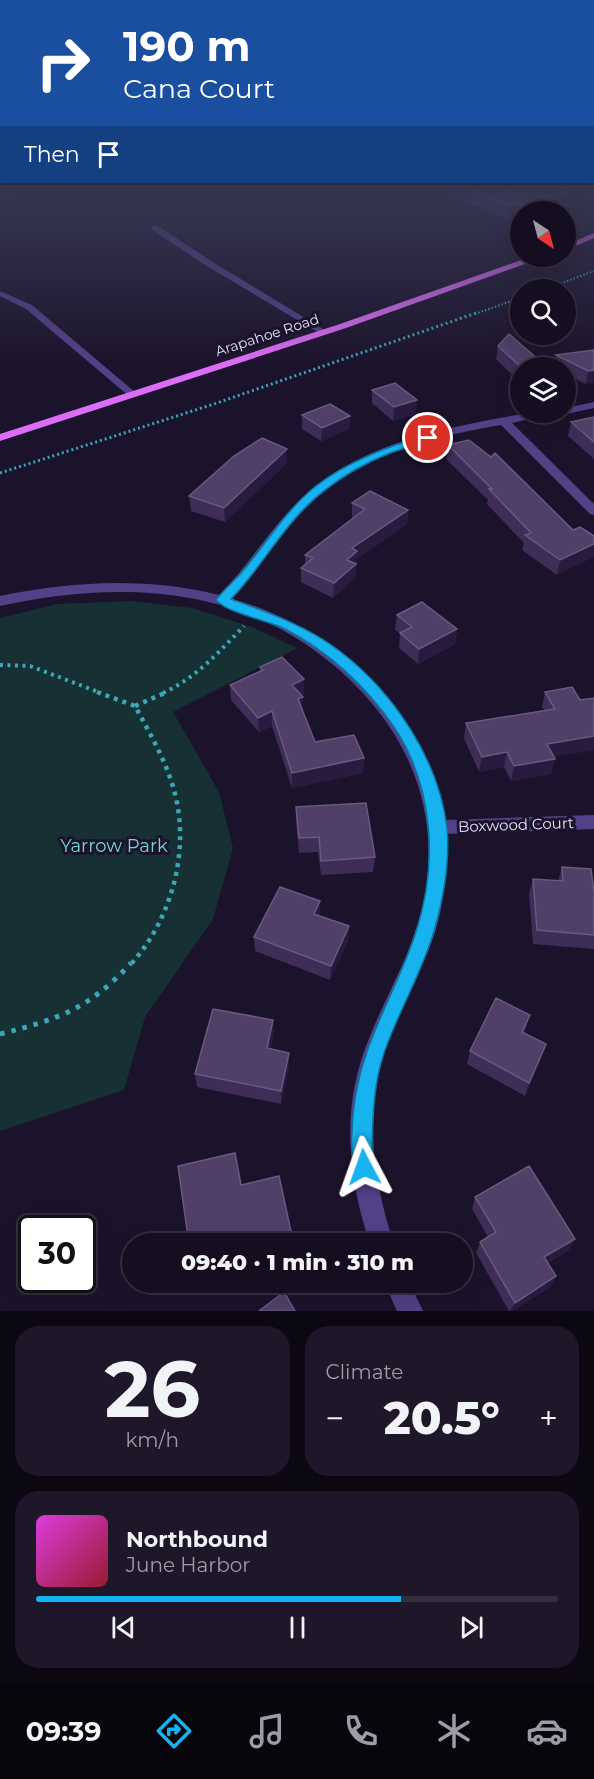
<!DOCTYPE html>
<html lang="en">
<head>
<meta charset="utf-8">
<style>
	:root { --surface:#140e20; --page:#1d1729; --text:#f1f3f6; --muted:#9d9ca5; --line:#332e3e; --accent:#17b2f0 }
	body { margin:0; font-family:Montserrat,sans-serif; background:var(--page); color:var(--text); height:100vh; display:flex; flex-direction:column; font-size:22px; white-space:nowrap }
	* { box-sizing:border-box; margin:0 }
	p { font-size:20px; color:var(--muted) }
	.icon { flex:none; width:33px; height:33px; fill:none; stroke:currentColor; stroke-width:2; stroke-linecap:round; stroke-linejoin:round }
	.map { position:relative; height:1311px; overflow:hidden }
	.sheet { display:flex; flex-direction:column; gap:15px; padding:15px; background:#0b0812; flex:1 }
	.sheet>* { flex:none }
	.guide { position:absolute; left:0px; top:0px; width:594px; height:183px; box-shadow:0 6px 24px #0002,0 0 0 2px var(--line); background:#1a4fa0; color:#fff; overflow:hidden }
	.needle { width:39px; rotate:144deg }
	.tools { position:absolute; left:510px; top:201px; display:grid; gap:12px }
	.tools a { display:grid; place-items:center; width:66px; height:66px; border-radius:50%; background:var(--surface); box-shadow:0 6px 24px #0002,0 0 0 2px var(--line); font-size:30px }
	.speed { position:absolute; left:18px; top:1215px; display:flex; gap:12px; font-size:30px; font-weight:700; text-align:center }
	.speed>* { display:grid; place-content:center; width:78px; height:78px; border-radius:50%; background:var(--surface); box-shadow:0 6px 24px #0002,0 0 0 2px var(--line); line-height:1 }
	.speed .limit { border:3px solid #111; border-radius:9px; background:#fff; color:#111 }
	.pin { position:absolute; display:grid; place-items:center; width:51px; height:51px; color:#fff; margin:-26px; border:3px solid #fff; border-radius:50%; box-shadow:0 2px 6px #0007 }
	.me { position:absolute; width:66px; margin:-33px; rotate:356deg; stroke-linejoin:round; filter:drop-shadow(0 0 4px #0008) }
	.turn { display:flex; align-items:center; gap:21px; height:126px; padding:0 24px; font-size:27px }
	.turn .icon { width:78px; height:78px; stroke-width:2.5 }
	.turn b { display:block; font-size:42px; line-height:51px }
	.then { display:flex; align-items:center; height:57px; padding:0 24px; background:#0003; gap:12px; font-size:22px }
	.big { font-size:45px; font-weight:800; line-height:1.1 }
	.sheet .widget { flex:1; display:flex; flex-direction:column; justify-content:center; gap:9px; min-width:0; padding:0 21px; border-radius:24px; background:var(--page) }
	.sheet .dial { align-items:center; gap:0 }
	.dial b { font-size:78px; line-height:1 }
	.song { display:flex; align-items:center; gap:18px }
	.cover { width:72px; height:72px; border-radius:9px; background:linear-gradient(135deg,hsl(300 70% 55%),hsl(350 70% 35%)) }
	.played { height:6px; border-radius:3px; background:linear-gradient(90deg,var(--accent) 70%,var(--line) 70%) }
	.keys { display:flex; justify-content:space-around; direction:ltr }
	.heat { display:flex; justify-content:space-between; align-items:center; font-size:33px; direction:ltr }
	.sheet .tiles { flex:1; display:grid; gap:15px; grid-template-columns:1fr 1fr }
	.widget:last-child { grid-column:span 2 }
	.trip { position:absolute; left:122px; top:1233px; width:351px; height:60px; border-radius:30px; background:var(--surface); box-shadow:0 6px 24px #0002,0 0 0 2px var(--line); font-weight:800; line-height:60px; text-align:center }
	.tabs { display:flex; height:96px; justify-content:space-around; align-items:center; background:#08060d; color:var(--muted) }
	.tabs .icon { width:42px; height:42px }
	.tabs .on { color:var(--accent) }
	.tabs b { font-size:27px; color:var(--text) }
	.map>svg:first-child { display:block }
	.green { fill:#163034 }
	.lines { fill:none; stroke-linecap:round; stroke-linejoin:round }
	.path-far4 { stroke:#39a7b6; stroke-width:2; stroke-dasharray:1.5 2; stroke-linecap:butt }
	.path-far3 { stroke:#39a7b6; stroke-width:3; stroke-dasharray:2 3; stroke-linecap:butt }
	.path-far2 { stroke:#39a7b6; stroke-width:4; stroke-dasharray:3 4.5; stroke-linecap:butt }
	.path-far1 { stroke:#39a7b6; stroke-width:4.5; stroke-dasharray:4 5; stroke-linecap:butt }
	.path { stroke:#39a7b6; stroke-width:5; stroke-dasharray:4.5 7; stroke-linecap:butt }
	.service { fill:#514186; fill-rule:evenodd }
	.minor { fill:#514186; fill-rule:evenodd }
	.primary { fill:#dc6df6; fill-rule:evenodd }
	.wall { fill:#3e2d57 }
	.shaded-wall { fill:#281b3e }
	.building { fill:#504068; stroke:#685980; stroke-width:1.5 }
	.route { fill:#17b2f0; stroke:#0f749c; stroke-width:1.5 }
	.labels { text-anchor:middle; stroke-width:6; stroke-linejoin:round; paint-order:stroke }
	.far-street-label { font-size:14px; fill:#e8dffd; stroke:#1b132b }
	.street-label { font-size:15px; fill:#e8dffd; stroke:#1b132b }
	.near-park-label { font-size:18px; fill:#6edad3; stroke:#1b132b }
</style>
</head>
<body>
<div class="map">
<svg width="594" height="1311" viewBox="0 0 594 1311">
	<rect width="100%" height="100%" fill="#1b132b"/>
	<!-- green -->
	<path class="green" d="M132 601 192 608 252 627 297 648 173 712 219 792 233 848 213 919 145 1017 124 1090 0 1131V618L57 604Z"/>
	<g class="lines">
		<!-- path-far4 -->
		<path class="path-far4" d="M544 290 594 271
			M475 314 520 298"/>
		<!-- path-far3 -->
		<path class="path-far3" d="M0 473 214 404 479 312"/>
		<!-- path-far2 -->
		<path class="path-far2" d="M0 665 30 666 101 693
			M163 693C196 678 219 652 244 626"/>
		<!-- path-far1 -->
		<path class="path-far1" d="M97 692 135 706C150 734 167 762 175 794 190 852 171 921 130 965
			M135 706 167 692"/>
		<!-- path -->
		<path class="path" d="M0 1034C59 1019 89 1009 131 963"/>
		<!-- service -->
		<path class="service" d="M152 226H158L211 261 328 332 321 334 205 265 152 230Z
			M0 291 32 305 136 393V397H130L26 309 0 296Z"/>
		<!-- minor -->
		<path class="minor" d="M594 402V408L566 414 561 412H566V408Z
			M533 412H560L512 423 594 504V515L590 514 501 425C431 437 360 455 307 507 279 535 259 570 232 599 329 624 432 716 444 820L594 815V829L445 834C447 865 445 899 436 929 421 977 392 1019 380 1069 366 1127 375 1187 394 1244H370C353 1193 344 1137 355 1084 366 1029 399 982 416 929 453 815 405 714 311 648 220 583 105 583 0 606V596C74 581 146 577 219 595 248 566 269 530 299 501 362 440 450 427 533 412Z
			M384 1282H409L423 1311H397Z"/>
		<!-- primary -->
		<path class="primary" d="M594 233V238L566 250V245Z
			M533 256H547L346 328 0 441V434L340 324Z"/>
	</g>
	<!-- wall -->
	<path class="wall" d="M423 182H512L524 186 569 194 566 207 554 212H520V218L514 217 508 219 430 187V186Z
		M498 346 548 368H520V382L496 359Z
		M594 350 586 384 566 374V368H554L556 355Z
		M372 390 416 414 393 421 372 403Z
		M302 415 350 416 349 429 321 441 302 429Z
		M594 417V459L568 436 571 422Z
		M448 445 573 530 557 575 522 550 524 543 487 504 488 500 446 459Z
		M287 449V463L225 522 191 511 189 496Z
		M352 503 408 510 407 524 357 559 355 578 333 598 301 582V568L305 565V555L353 518 352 517Z
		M397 615 457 629 455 644 418 664 399 648 400 633 395 630Z
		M260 667 304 679V694L301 695 302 710 315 742 364 758 363 773 292 788 272 726 259 732 231 700 230 685 260 671Z
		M572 687 554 757 555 759 551 774 511 781 504 767 479 772 464 738 466 723 544 710 542 707 545 692Z
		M296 807 375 857 373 872 321 875 318 852 299 853 296 822Z
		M562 867 594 893V949L533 944 529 894 533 879 558 881Z
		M320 916 349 926 348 941 330 980 255 951 254 937Z
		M530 1015 524 1033 541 1058 525 1096 467 1064 470 1051Z
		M273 1020 274 1034 270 1049 289 1066 281 1104 197 1087 195 1074Z
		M475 1197 569 1250 548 1263 556 1276 550 1287 512 1311H509L476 1253 480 1242 488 1237 472 1209Z"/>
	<!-- shaded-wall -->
	<path class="shaded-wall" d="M569 194 566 207 554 212H531L532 207Z
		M516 204 514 217 508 219 510 206Z
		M594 370V383L586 384 588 371Z
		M417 400 416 414 393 421 394 407Z
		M350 416 349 429 321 441 322 428Z
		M287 449V463L225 522 224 508Z
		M408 510 407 524 357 559 355 578 333 598 334 583 347 560 352 548Z
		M594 544V557L557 575 560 560Z
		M457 629 455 644 418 664 419 649Z
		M304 679V694L292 700V685Z
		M303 697 302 711 298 699Z
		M272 711V726L259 732 258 718Z
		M594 736V750L543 759 547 744Z
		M507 752 504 767 479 772 482 757Z
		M364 758 363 773 292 788V773Z
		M555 759 551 774 511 781 514 766Z
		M320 901V915L314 914Z
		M349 926 348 941 330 980 331 966Z
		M273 1020 274 1034 267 1062V1048Z
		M546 1044 541 1058 525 1096 529 1083Z
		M289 1053V1066L281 1104V1091Z
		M292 1236V1244H264Z
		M575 1239 569 1250 539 1268 544 1257Z
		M556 1276 550 1287 512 1311H510L515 1303Z"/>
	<!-- building -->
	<path class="building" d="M451 182H512L524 186 540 183 569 194 532 207 516 204 510 206Z
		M509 334 548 368H522L498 346Z
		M594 350V370L588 371 556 355Z
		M395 383 417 400 394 407 372 390Z
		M330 404 350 416 322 428 302 415Z
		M594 417V442L571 422Z
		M262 438 287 449 224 508 189 496 234 456Z
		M469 440 491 457 495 453 573 530 580 527 594 536V544L560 560 525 535 531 533 489 489H492L448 445Z
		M370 491 408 510 352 548 357 551 347 560 356 564 334 583 301 568 313 558 305 555 365 509 352 503Z
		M422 602 457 629 419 649 400 633 412 627 397 615Z
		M282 657 304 679 292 685 303 697 298 699 315 742 354 735 364 758 292 773 272 711 258 718 230 685 263 670 260 667Z
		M572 687 580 700 594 698V736L547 744 555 759 514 766 507 752 482 757 466 723 555 709 545 692Z
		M366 803 375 857 321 861 319 837 299 838 296 807Z
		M562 867 591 869 594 893V935L537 930 533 879 563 881Z
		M280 887 320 901 314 914 349 926 331 966 254 937Z
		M496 998 530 1015 522 1032 546 1044 529 1083 470 1051Z
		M213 1009 273 1020 267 1048 289 1053 281 1091 195 1074Z
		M235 1153 241 1185 279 1176 292 1236 264 1244H189L178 1166Z
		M529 1166 575 1239 544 1257 556 1276 515 1303 480 1242 496 1232 475 1197Z
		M284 1292 295 1311H259Z"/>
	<!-- sky -->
	<linearGradient id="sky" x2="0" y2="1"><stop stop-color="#0f0a18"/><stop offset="0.5" stop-color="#393955"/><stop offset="1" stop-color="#393955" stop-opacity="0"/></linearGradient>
	<rect width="594" height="366" fill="url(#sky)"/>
	<!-- route -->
	<path class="route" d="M424 435 433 438C422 446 403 448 390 453 367 462 344 475 325 490 287 518 264 565 231 599 270 613 309 627 341 652 394 693 439 760 447 828 450 861 443 900 434 931 422 973 398 1012 384 1053 374 1082 373 1113 372 1143 372 1154 376 1163 371 1174L364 1177 357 1174C349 1155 352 1135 353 1116 359 1044 395 997 416 932 438 865 434 787 394 727 366 686 327 650 283 628 266 620 227 613 216 600 225 588 238 578 247 566 269 539 289 507 316 486 348 461 386 448 424 435Z"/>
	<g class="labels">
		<!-- far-street labels -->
		<g class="far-street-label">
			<text transform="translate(267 335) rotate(-18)" y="5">Arapahoe Road</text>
		</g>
		<!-- street labels -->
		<g class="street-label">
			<text transform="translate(516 825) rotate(-2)" y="5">Boxwood Court</text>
		</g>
		<!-- near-park labels -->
		<g class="near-park-label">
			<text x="114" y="852">Yarrow Park</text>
		</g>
	</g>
</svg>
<div class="tools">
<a><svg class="needle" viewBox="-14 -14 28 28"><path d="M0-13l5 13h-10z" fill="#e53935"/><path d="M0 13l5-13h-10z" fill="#9d9ca5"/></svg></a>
<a><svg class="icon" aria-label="search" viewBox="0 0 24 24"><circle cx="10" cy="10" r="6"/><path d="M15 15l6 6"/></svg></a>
<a><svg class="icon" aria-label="layers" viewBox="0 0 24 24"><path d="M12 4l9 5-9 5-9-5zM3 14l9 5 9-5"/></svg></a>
</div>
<div class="speed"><div class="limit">30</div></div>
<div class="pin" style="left:428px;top:438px;background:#d93025"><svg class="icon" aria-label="arrive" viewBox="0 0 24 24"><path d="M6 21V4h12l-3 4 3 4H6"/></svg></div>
<svg class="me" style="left:364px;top:1167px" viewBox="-20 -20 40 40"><path d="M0-17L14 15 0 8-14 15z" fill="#17b2f0" stroke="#fff" stroke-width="4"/></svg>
<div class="trip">09:40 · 1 min · 310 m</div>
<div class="guide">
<div class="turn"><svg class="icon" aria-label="right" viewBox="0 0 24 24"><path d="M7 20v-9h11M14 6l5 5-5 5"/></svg><div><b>190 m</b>Cana Court</div></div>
<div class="then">Then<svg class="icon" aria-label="arrive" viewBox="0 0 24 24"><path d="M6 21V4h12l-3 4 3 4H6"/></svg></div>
</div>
</div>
<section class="sheet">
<div class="tiles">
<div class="widget dial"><b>26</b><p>km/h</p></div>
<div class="widget"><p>Climate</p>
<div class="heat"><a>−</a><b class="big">20.5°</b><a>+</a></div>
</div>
<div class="widget">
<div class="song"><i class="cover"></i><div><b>Northbound</b><p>June Harbor</p></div></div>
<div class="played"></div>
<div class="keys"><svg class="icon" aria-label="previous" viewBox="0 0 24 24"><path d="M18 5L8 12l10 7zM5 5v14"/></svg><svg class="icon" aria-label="pause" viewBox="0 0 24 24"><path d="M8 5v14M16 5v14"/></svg><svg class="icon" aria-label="next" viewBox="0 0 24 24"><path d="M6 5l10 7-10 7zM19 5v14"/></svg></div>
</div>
</div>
</section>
<nav class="tabs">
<b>09:39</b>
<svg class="icon on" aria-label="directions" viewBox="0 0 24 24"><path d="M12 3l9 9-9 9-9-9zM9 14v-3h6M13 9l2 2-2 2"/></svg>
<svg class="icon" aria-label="music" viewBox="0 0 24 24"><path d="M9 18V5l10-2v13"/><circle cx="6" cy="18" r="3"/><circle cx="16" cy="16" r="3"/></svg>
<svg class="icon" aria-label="phone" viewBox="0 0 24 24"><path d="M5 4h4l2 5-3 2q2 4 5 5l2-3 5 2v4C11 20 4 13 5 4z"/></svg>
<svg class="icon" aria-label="climate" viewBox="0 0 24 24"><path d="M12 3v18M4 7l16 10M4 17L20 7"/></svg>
<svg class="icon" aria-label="car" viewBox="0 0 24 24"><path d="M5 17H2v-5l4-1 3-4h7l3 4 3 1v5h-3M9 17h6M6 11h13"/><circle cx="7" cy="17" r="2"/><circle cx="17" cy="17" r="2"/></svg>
</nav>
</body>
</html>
